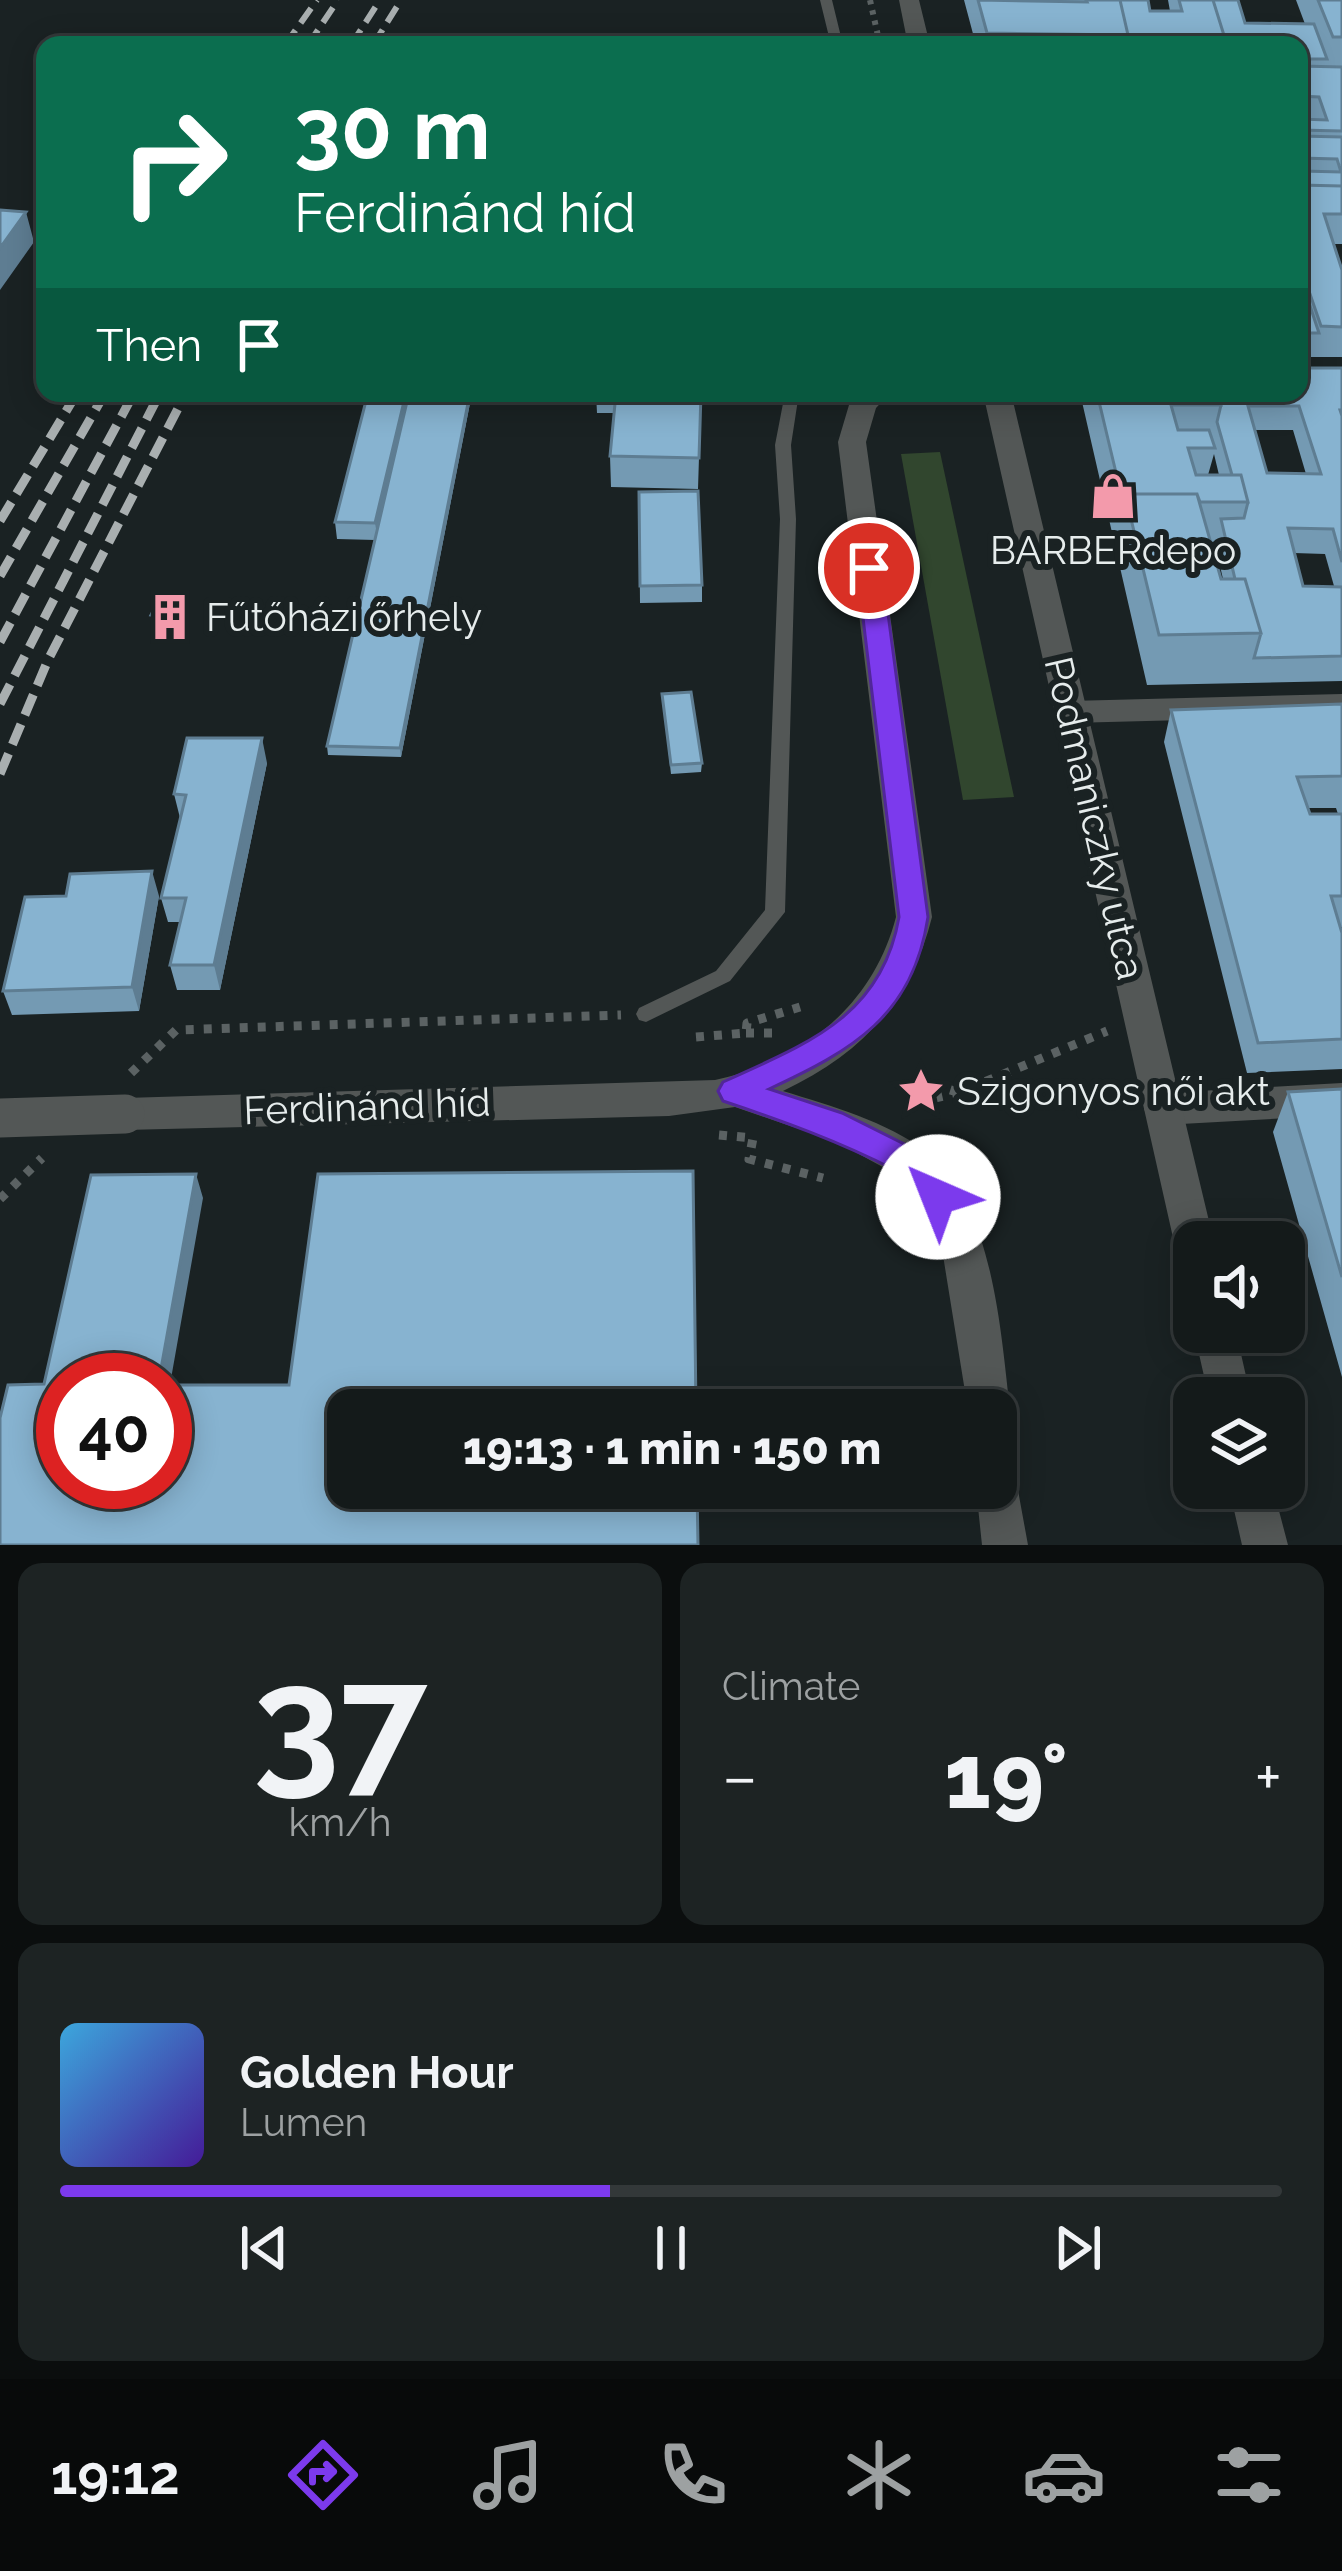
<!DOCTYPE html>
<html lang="en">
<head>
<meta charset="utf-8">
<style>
	:root { --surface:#141a1a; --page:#1d2323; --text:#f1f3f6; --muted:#9da1a2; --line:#333839; --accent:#7c3aed }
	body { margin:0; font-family:Raleway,sans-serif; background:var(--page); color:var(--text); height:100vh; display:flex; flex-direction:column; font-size:45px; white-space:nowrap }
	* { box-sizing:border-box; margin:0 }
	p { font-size:39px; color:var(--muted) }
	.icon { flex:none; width:66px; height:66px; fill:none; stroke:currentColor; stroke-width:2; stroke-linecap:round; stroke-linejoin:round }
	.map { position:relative; height:1545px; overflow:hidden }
	.panel { display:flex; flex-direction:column; gap:18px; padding:18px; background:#0b0e0e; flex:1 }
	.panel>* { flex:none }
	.guide { position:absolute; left:36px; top:36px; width:1272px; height:366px; border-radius:24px; box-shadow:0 6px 30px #0003,0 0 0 3px var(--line); background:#0b6e4f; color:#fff; overflow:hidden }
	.fabs { position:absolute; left:1173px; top:1221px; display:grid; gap:24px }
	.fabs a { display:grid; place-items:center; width:132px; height:132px; border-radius:24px; background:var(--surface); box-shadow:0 6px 30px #0003,0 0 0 3px var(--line); font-size:60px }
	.speed { position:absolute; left:36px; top:1353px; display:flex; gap:24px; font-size:60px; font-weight:700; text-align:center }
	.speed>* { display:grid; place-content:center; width:156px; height:156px; border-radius:50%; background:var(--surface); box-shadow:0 6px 30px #0003,0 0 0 3px var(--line); line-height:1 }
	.speed .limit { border:18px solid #d22; background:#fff; color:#111 }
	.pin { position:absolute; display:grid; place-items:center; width:102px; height:102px; color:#fff; margin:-51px; border:6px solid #fff; border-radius:50%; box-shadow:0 3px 12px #0007 }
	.me { position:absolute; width:132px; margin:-66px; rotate:316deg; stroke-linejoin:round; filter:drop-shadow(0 0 9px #0008) }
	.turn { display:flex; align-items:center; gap:42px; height:252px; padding:0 60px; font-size:54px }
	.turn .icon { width:156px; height:156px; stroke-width:2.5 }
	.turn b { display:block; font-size:84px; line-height:102px }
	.then { display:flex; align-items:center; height:114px; padding:0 60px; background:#0003; gap:24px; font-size:45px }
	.big { font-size:90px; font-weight:800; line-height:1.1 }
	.panel .card { flex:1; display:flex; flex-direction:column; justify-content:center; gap:18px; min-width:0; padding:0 42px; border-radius:24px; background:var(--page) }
	.panel .dial { align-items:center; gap:0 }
	.dial b { font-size:156px; line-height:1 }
	.song { display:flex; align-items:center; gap:36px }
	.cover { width:144px; height:144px; border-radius:18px; background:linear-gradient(135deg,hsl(200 70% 55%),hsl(260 70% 35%)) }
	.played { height:12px; border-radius:6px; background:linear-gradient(90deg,var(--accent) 45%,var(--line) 45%) }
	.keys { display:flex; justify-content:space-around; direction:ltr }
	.heat { display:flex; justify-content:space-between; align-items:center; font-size:66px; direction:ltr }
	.panel .tiles { flex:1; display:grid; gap:18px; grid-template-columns:1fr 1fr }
	.card:last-child { grid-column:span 2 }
	.trip { position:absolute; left:327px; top:1389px; width:690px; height:120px; border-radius:24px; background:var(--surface); box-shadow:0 6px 30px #0003,0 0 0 3px var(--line); font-weight:800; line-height:120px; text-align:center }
	.tab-bar { display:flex; height:192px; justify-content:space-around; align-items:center; background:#080a0a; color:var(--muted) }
	.tab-bar .icon { width:84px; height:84px }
	.tab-bar .selected { color:var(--accent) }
	.tab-bar b { font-size:54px; color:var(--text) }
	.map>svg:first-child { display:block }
	.green { fill:#31462e }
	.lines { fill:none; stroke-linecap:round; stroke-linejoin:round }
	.path-far1 { stroke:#5b6263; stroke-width:6; stroke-dasharray:4.5 6; stroke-linecap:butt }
	.path { stroke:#5b6263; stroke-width:9; stroke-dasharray:8 10; stroke-linecap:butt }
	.service { fill:#535756; fill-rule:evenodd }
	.minor { fill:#535756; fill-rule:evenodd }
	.tertiary { fill:#535756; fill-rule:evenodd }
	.rail-far1 { stroke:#a9afb0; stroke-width:6; stroke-dasharray:18 9; stroke-linecap:butt }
	.rail { stroke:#a9afb0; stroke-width:9; stroke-dasharray:22 10; stroke-linecap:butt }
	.tertiary-bridge { stroke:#535756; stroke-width:39 }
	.wall { fill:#749ab3; fill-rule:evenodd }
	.shaded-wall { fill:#5e7d92 }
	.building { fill:#87b3d0; stroke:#5e7d92; stroke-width:3; fill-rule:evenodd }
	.route { fill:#7c3aed; stroke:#51269a; stroke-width:3 }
	.labels { text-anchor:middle; stroke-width:12; stroke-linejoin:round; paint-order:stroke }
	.poi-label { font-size:39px; fill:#e6ecec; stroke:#1a2223; text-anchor:start }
	.street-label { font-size:39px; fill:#e6ecec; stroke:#1a2223 }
</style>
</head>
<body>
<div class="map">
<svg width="1342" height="1545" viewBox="0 0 1342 1545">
	<rect width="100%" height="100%" fill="#1a2223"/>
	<!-- green -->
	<path class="green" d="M940 452 1014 797 963 800 901 454Z"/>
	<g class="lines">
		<!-- path-far1 -->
		<path class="path-far1" d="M870 0 880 45"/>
		<!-- path -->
		<path class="path" d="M746 1033H777
			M696 1037 746 1033 747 1023 800 1007
			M131 1073 176 1030 621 1015
			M916 1079 957 1092
			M917 1102 958 1093 1107 1031
			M719 1135 753 1138 749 1159 823 1178
			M0 1199 42 1158"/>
		<!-- service -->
		<path class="service" d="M820 0H832L843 45H831Z
			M785 393H799L791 445 796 519 785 912 730 981 646 1022 639 1020 636 1014 639 1008 716 971 765 910 780 519 775 445Z"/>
		<!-- minor -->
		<path class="minor" d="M1342 694V716L1070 723 1054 712 1070 701Z
			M1342 1083V1115L1163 1125 1149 1120 1144 1109 1149 1098 1163 1093Z"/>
		<!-- tertiary -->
		<path class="tertiary" d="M899 0H919L930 45H908Z
			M860 393H890L876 408 866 442 932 917C911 1002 861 1054 783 1091 831 1106 886 1121 927 1152 993 1203 1001 1333 1010 1410L1004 1424 996 1427V1410H968L941 1243 920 1196 901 1177 837 1142 735 1107 669 1116 125 1130 111 1125 106 1114 111 1103 125 1098 715 1080C803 1061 873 1006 896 917L838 442 849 405Z
			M983 393H1011L1214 1242H1194V1260L1180 1255 1174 1242Z
			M1194 1332H1236L1251 1398H1209Z
			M996 1446 1011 1452 1028 1545H982L976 1488H996Z
			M1229 1488H1273L1288 1545H1242Z"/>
		<!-- rail-far1 -->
		<path class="rail-far1" d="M285 45 317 0
			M308 45 338 0
			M351 45 380 0
			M373 45 401 0"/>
		<!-- rail -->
		<path class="rail" d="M0 521 77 393
			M0 576 105 393
			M0 642 134 393
			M0 704 160 393
			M0 774 48 660 186 393"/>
		<!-- tertiary-bridge -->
		<path class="tertiary-bridge" d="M0 1118 125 1114"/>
	</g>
	<!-- wall -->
	<path class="wall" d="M964 0H1148L1150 11H1170L1168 0H1238L1245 23 1305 24 1296 0H1342V244H1333L1342 270V357H1299V45H976Z
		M1342 368V681L1147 685 1080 393H1299ZM1255 430H1293L1306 474 1267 473ZM1214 454 1219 475H1208ZM1211 543 1215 544 1223 579H1221ZM1294 553 1325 554 1334 586H1303Z
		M368 393H472L401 757 328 755 327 746 375 540 337 539 335 522Z
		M596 393H701L698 489 611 487 610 456 614 413H597Z
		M639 492 702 585V602L640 603Z
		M186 601 188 610 180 627 153 624 151 615Z
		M662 694 702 763 701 772 671 774Z
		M1342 704V927H1340L1342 933V1069L1247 1073 1164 742 1171 710ZM1308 808H1336L1338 814H1310Z
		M267 763 220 990H177L170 965 180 922H168L161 898 180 818 174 794Z
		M159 896 139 1011 12 1015 3 991Z
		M1342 1089V1377L1273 1132 1288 1092Z"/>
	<!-- shaded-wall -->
	<path class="shaded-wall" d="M26 212 34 242 0 290V248Z
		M406 393H412L378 540 375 523Z
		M470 393H472L401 757 400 748Z
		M186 601 188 610 180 627 178 618Z
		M262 738 267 763 220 990 214 965Z
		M152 871 159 896 139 1011 132 987Z
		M196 1174 203 1198 166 1407 165 1380H159Z"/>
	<!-- building -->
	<path class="building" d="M978 0 1087 2 1086 0H1120L1128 35 987 33Z
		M1120 0H1148L1150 11H1182L1179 0H1213L1227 45 1126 44 1128 35Z
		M1213 0H1238L1245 23 1314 24 1327 59H1299V45H1227Z
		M1318 0H1342V37H1333Z
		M1299 66 1342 67V131L1299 130V119L1327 120 1319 97 1299 96Z
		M1299 136 1342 137V186L1299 185V161L1302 171 1341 172 1337 159 1299 158Z
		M1299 185 1342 186V214H1324L1342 270V327L1321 326 1299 262Z
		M0 210 26 212 0 248Z
		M1299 273 1319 333H1299Z
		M1299 368H1342V410H1340L1342 416V562L1333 529 1288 528 1303 586 1342 587V656L1254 658 1261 633 1245 579H1235L1221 519 1244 518 1248 502 1241 475H1232L1217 422 1221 405 1218 393H1299ZM1248 406H1299L1321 474 1267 473Z
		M368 393H406L375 523 335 522Z
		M409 393H470L400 748 327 746Z
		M616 393H701L699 458 610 456Z
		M1097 393H1218L1221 405H1171L1178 430H1209L1215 448H1188L1196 475H1241L1248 502H1200L1197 494H1125L1123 502Z
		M698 491 702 585 640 586 639 492Z
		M1125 494H1197L1221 579H1245L1261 633 1159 635Z
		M159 599 186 601 178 618 151 615Z
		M691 692 702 763 671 765 662 694Z
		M1342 704V776L1297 777 1310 814H1342V896H1331L1342 933V1039L1258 1043 1171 710Z
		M187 738H262L214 965H170L186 898H161L186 795 174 794Z
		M152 871 132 987 3 991 25 897 66 896 70 874Z
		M1342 1089V1277L1288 1092Z
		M693 1171 696 1410H348V1488H697L698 1545H0V1418L8 1385 44 1384 91 1175 196 1174 159 1380H63V1482H165V1385H289L318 1174Z"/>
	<!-- route -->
	<path class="route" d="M869 560 882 568 928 917C913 1016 853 1050 769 1089L842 1113 930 1157 954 1197 950 1207C920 1218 918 1182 895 1170 838 1141 783 1121 723 1101L718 1091 723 1082C806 1044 882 1017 899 917L857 568Z"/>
	<!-- icons -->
	<defs>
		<symbol id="shop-bare" viewBox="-9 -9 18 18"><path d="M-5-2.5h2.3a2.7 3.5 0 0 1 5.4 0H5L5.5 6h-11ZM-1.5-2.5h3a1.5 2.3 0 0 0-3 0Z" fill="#f39aab" stroke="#1a2223" stroke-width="2.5" paint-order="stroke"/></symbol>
		<symbol id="building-bare" viewBox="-9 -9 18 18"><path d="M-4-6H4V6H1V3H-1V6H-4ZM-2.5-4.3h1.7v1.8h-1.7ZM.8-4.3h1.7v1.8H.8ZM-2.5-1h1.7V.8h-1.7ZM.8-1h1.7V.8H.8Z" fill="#f39aab" stroke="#1a2223" stroke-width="2.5" paint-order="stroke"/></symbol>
		<symbol id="sight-bare" viewBox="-9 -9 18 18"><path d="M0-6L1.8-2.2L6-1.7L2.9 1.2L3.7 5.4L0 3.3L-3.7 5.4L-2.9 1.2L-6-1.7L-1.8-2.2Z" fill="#f39aab" stroke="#1a2223" stroke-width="2.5" paint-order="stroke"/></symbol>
	</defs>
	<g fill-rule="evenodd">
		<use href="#shop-bare" x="1080" y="463" width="66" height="66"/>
		<use href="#building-bare" x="137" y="584" width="66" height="66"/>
		<use href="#sight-bare" x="888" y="1058" width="66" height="66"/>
	</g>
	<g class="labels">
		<!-- poi labels -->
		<g class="poi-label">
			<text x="1113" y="564" text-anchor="middle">BARBERdepo</text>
			<text x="206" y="631">Fűtőházi őrhely</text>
			<text x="957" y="1105">Szigonyos női akt</text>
		</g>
		<!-- street labels -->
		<g class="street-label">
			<text transform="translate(1095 818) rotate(77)" y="14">Podmaniczky utca</text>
			<text transform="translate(367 1106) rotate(-2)" y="14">Ferdinánd híd</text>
		</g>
	</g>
</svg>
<div class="fabs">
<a><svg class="icon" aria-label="sound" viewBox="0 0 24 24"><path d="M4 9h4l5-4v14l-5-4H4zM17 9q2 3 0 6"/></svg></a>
<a><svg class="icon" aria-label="layers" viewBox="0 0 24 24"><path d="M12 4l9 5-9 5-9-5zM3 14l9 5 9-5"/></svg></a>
</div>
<div class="speed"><div class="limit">40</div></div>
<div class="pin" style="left:869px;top:568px;background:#d93025"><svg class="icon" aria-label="arrive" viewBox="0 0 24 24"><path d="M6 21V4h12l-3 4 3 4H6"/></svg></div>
<svg class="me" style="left:938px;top:1197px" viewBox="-20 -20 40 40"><circle r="19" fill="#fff"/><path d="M0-13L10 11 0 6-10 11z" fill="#7c3aed"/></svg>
<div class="trip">19:13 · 1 min · 150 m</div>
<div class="guide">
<div class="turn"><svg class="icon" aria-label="right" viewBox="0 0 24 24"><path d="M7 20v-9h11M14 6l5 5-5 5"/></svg><div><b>30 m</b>Ferdinánd híd</div></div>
<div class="then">Then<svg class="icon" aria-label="arrive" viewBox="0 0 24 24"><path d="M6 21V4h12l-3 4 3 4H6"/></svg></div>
</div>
</div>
<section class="panel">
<div class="tiles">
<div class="card dial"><b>37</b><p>km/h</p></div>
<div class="card"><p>Climate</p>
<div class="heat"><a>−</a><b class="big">19°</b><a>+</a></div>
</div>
<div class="card">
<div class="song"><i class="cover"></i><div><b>Golden Hour</b><p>Lumen</p></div></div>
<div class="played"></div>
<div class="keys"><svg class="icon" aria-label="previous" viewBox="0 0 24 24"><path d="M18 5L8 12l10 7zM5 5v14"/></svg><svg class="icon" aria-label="pause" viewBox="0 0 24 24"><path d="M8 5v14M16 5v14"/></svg><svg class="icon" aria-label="next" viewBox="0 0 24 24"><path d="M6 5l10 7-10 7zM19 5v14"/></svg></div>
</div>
</div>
</section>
<nav class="tab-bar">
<b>19:12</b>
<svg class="icon selected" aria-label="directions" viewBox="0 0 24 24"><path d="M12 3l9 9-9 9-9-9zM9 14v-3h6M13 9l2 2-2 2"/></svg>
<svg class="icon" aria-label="music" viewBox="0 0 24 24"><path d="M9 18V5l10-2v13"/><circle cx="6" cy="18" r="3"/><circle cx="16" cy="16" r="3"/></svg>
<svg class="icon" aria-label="phone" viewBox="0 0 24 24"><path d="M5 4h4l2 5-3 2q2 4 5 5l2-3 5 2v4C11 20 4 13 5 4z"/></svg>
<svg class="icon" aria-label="climate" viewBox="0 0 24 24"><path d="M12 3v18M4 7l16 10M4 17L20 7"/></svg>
<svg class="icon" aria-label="car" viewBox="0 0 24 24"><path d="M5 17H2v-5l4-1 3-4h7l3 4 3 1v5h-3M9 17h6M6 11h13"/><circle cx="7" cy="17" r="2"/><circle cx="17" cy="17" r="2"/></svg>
<svg class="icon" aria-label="filters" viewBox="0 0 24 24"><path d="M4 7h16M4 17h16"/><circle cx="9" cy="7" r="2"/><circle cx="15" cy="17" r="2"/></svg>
</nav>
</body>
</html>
